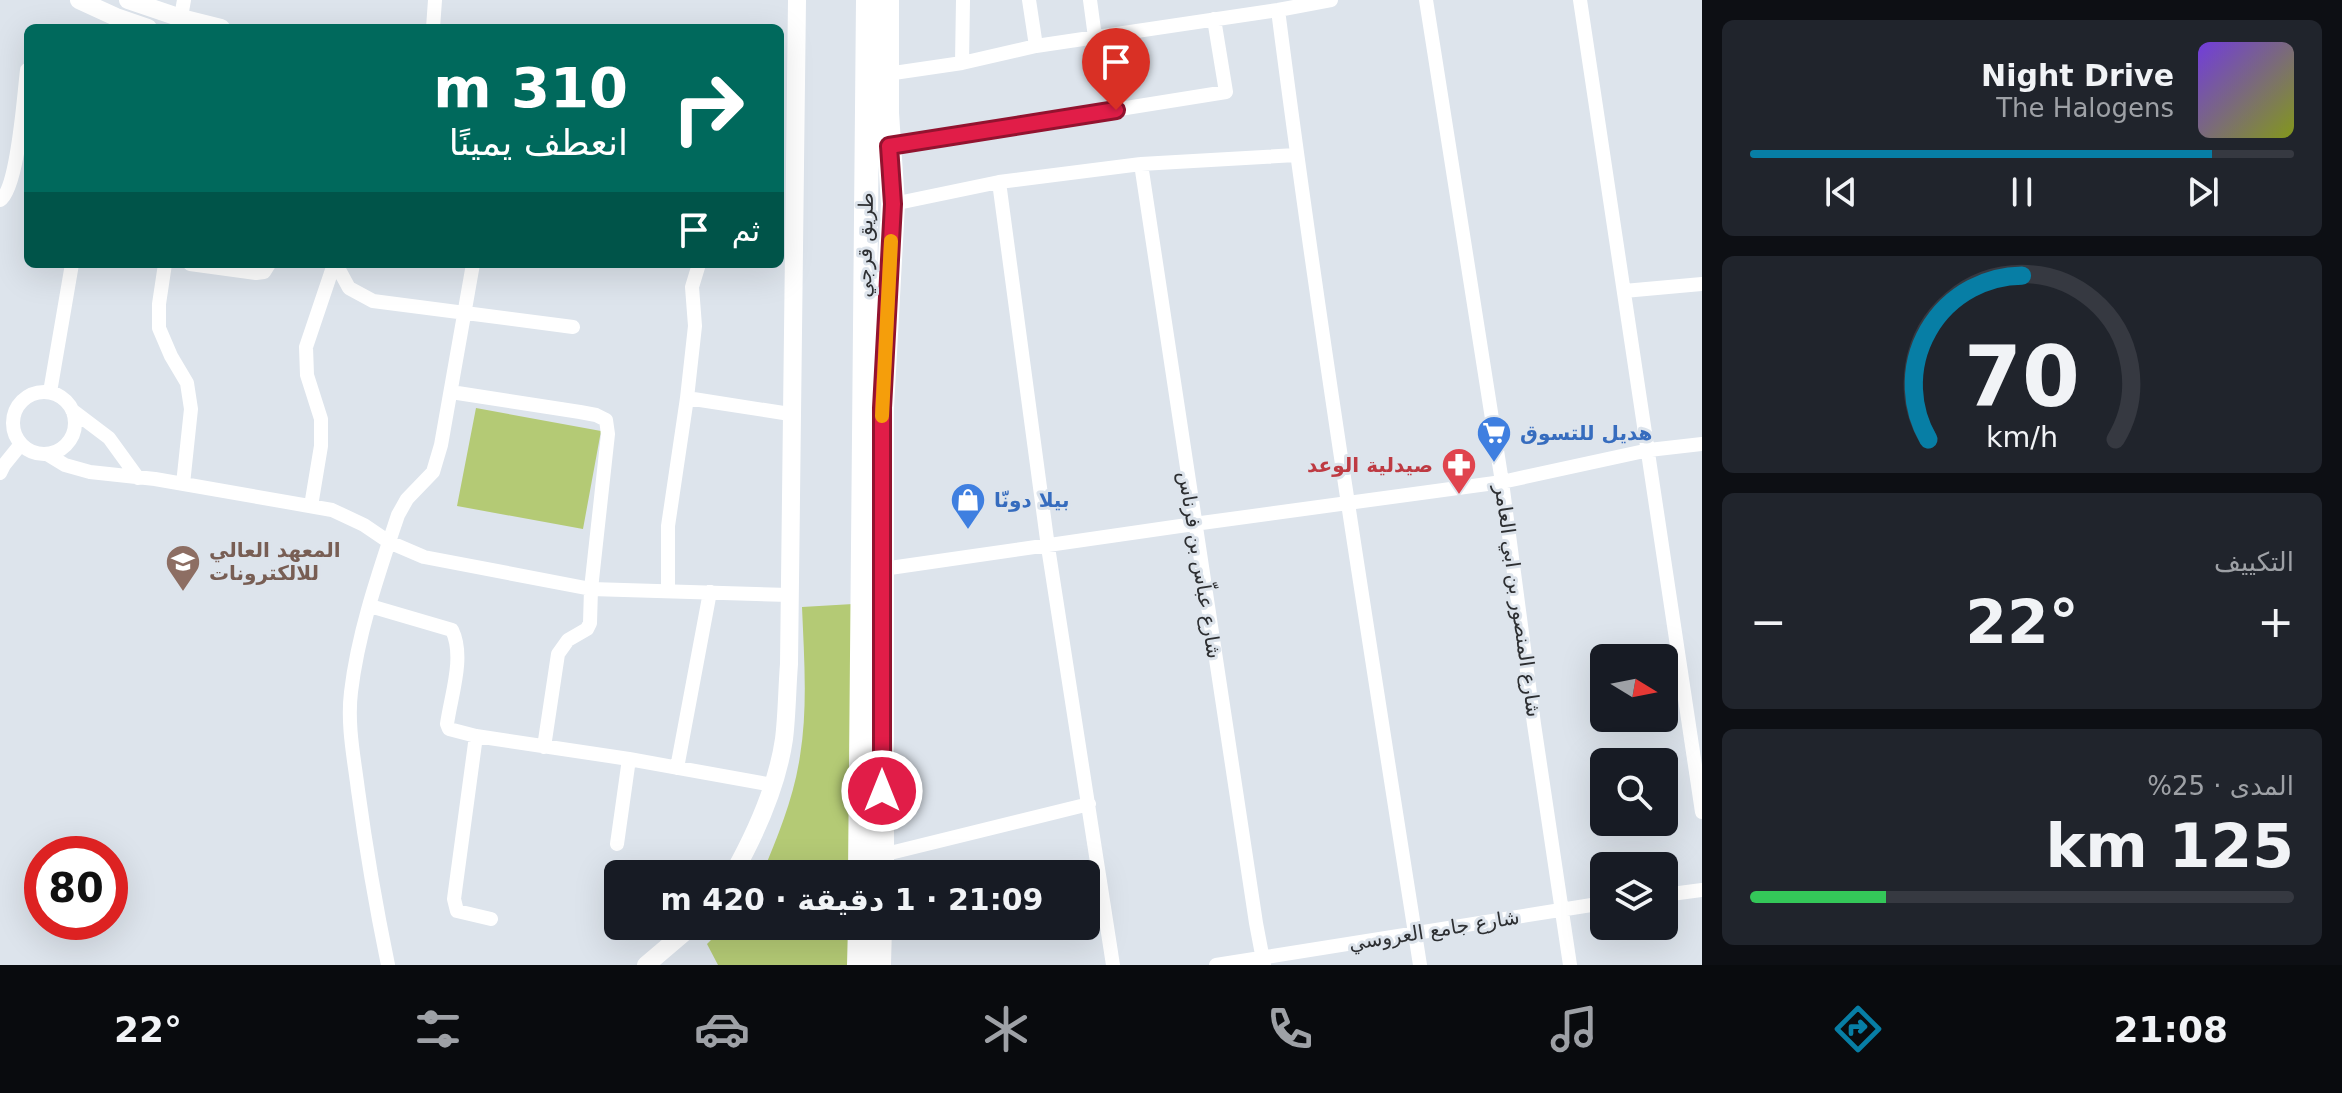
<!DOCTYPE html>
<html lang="ar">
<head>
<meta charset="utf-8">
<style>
	:root { --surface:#171b24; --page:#20242c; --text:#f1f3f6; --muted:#9ea1a6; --line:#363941; --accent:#077ea5 }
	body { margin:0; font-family:"DejaVu Sans",Vazirmatn,sans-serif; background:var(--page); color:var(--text); direction:rtl; height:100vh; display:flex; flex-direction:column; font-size:30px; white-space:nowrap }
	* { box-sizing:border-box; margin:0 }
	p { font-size:26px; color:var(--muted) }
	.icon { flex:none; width:44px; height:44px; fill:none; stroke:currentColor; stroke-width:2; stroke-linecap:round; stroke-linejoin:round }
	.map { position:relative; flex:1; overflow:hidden; direction:ltr }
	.details { display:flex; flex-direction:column; gap:20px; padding:20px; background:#0d0f14; width:640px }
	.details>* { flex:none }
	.banner { position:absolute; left:24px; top:24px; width:760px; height:244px; border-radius:12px; box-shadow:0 8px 32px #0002; direction:rtl; background:#00695c; color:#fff; overflow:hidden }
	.needle { width:52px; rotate:100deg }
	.controls { position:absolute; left:1590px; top:644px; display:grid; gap:16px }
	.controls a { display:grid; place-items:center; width:88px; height:88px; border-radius:12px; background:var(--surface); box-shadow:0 8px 32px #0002; font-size:40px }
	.speed { position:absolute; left:24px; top:836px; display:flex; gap:16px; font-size:40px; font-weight:700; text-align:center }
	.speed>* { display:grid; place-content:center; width:104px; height:104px; border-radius:50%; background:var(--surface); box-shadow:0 8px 32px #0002; line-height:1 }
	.speed .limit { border:12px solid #d22; background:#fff; color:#111 }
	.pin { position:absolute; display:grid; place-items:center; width:68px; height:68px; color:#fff; margin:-82px -34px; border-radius:50% 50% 50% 0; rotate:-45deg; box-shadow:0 0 8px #0007 }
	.pin .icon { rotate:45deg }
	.me { position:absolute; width:88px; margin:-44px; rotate:0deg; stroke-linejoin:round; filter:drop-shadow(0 0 6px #0008) }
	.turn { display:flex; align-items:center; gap:28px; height:168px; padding:0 24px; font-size:36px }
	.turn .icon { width:104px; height:104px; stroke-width:2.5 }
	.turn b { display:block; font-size:56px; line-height:68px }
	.then { display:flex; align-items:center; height:76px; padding:0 24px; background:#0003; gap:16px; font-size:30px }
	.big { font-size:60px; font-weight:800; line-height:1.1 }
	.details .card { flex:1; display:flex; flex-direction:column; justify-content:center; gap:12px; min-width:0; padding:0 28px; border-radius:12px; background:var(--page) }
	.details .dial { align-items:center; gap:0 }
	.dial svg { height:208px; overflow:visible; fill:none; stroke:var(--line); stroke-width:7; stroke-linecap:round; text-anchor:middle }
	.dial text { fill:var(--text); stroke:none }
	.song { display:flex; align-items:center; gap:24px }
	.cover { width:96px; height:96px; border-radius:12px; background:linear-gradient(135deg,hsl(260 70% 55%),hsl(70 70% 35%)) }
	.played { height:8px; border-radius:4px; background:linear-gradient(90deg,var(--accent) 85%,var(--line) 85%) }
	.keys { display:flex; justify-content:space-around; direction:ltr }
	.heat { display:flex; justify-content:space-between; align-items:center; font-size:44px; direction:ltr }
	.charge { height:12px; border-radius:6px; background:linear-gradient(90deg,#34c759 25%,var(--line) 0) }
	.trip { position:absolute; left:604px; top:860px; width:496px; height:80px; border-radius:12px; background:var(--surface); box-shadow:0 8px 32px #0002; font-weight:800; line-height:80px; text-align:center; direction:rtl }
	.menu { display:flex; height:128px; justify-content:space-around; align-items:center; background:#090b0e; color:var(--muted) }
	.menu .icon { width:56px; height:56px }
	.menu .selected { color:var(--accent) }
	.menu b { font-size:36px; color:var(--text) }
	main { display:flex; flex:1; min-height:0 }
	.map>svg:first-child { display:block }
	.green { fill:#b4ca75 }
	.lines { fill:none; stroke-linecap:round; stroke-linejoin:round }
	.minor { stroke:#fff; stroke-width:14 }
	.tertiary { stroke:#fff; stroke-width:18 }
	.trunk { stroke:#fff; stroke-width:24 }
	.route-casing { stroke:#92132f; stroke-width:20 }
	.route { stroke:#e11d48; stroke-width:14 }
	.slow { stroke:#f59e0b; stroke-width:14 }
	.labels { text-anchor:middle; stroke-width:6; stroke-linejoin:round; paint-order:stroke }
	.street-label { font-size:20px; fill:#2d2f32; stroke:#dde4ec }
	.shop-label { font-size:20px; font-weight:bold; fill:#366cbe; stroke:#dde4ec; text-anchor:start }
	.health-label { font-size:20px; font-weight:bold; fill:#be3a42; stroke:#dde4ec; text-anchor:end }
	.education-label { font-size:20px; font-weight:bold; fill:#785e54; stroke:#dde4ec; text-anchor:start }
</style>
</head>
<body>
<main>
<section class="details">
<div class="card">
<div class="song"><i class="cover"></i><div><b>Night Drive</b><p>The Halogens</p></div></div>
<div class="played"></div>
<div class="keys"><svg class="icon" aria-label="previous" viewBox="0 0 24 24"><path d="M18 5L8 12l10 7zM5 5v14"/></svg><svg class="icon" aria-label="pause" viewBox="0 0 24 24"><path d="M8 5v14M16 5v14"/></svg><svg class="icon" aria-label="next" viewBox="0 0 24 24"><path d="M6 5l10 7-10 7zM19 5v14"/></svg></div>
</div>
<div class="card dial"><svg viewBox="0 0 100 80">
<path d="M14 69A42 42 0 1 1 86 69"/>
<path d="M14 69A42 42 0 0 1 50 6" stroke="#077ea5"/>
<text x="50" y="56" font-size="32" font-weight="700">70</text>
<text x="50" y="72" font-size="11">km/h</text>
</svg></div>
<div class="card"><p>التكييف</p>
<div class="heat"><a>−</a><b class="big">22°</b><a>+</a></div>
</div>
<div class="card"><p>المدى · 25%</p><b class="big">125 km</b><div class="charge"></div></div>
</section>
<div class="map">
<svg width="1702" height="965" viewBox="0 0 1702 965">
	<rect width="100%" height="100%" fill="#dde4ec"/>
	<!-- green -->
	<path class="green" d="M476 408 601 431 583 529 457 506Z
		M853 604 850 874H762C778 836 794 797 800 756 808 707 804 656 802 607Z
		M725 926H851L850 965H718L707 944Z"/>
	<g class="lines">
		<!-- minor -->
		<path class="minor" d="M1029 0 1036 46
			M1090 0 1095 37
			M1426 0 1502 482 1534 724 1570 965
			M1580 0 1702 812
			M1278 10C1319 329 1370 647 1420 965
			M179 28 184 0
			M433 28 435 0
			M962 63 963 0
			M887 74 962 63 1036 46 1278 10 1331 0
			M889 146 1226 92 1214 19
			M1141 164 1256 923 1264 965
			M999 182 1048 547 1113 965
			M0 200C18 189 24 94 27 70
			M893 204 999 182 1141 164 1296 155
			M165 264 159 304V328L171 356 187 383 191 409 183 484
			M190 264 256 273 264 272 269 264
			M336 264 349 288 373 301 573 327
			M1624 291 1702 284
			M50 392 72 264
			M451 392 580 412 596 415 606 420 608 434 591 589 590 623 587 629 568 640 558 654 544 747
			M13 423a31 31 0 1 1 62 0a31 31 0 1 1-62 0Z
			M687 398 790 414
			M72 410 109 438 138 478
			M47 454 65 465 90 472 155 479 332 510 364 525 389 542 424 557 591 589 789 595
			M0 473 4 465 21 444
			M311 506 321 446V419L307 375 306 347 334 264
			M876 570 1194 524 1502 482 1649 450 1702 444
			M668 590V526L687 398 695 326 692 287 699 264
			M370 606 452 630C465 657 451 695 447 724L449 729 476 736 629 759 773 785
			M476 736 454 899 457 911 491 919
			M677 768 710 592
			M617 844 629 759
			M882 855 1089 804
			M1664 895 1702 890
			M388 965C376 907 366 849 358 790 354 758 347 725 351 692 358 632 379 572 398 515L407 499 433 472 441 445 473 264
			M1216 965 1604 903"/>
		<!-- tertiary -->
		<path class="tertiary" d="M79 0 116 17 148 28
			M128 0 181 18 221 28
			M733 874C756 833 777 787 784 739 787 715 787 689 789 664L797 0
			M646 965 692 926"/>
		<!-- trunk -->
		<path class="trunk" d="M860 874 868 0
			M882 874V408L893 204 887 113V0
			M859 965 860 926
			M879 965 880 926"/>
	</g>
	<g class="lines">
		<defs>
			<path id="route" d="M882 791V408L893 204 889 146 1116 110"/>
		</defs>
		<!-- route casing -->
		<use href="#route" class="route-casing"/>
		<!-- route -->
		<use href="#route" class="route"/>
		<!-- slow -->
		<path class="slow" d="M882 416 891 241"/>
	</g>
	<!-- icons -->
	<defs>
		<symbol id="supermarket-pin" viewBox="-11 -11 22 30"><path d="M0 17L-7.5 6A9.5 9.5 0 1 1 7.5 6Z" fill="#3f7fe0" stroke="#dde4ec"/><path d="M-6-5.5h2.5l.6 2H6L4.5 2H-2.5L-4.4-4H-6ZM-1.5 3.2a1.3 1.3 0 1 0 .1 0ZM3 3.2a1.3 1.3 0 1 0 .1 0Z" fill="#fff"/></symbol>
		<symbol id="pharmacy-pin" viewBox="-11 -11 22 30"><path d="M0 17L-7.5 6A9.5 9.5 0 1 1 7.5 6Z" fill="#e0444e" stroke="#dde4ec"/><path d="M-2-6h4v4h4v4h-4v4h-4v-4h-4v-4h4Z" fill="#fff"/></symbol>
		<symbol id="shop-pin" viewBox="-11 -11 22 30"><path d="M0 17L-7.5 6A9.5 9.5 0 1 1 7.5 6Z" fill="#3f7fe0" stroke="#dde4ec"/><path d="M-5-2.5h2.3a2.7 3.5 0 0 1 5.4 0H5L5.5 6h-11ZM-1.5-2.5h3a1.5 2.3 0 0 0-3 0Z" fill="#fff"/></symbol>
		<symbol id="university-pin" viewBox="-11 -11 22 30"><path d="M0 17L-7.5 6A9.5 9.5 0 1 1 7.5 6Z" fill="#8d6e63" stroke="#dde4ec"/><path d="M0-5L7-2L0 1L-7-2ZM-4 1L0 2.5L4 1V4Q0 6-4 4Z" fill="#fff"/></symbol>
	</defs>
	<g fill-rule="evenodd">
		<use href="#supermarket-pin" x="1474" y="413" width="40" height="54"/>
		<use href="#pharmacy-pin" x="1439" y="445" width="40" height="54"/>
		<use href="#shop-pin" x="948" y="480" width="40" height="54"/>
		<use href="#university-pin" x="163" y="542" width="40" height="54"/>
	</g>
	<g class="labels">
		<!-- street labels -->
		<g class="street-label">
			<text transform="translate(865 245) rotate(-89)" y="7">طريق قرجي</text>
			<text transform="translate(1200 565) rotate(81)" y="7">شارع عباّس بن فرناس</text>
			<text transform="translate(1518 601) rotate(82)" y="7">شارع المنصور بن ابي العامر</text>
			<text transform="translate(1434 930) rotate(-9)" y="7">شارع جامع العروسي</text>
		</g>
		<!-- shop labels -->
		<g class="shop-label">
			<text x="1520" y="440">هديل للتسوق</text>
			<text x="994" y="507">بيلا دونّا</text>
		</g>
		<!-- health labels -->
		<g class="health-label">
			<text x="1433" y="472">صيدلية الوعد</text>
		</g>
		<!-- education labels -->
		<g class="education-label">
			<text x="209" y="557">المعهد العالي<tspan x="209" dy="23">للالكترونات</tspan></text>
		</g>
	</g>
</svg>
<div class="controls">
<a><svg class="needle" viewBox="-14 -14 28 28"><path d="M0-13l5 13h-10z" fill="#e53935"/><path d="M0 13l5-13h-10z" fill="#9ea1a6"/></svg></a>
<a><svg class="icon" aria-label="search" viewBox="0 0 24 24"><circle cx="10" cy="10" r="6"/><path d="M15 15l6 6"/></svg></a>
<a><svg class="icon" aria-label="layers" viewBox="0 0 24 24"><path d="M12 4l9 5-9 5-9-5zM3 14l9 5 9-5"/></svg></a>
</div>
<div class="speed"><div class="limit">80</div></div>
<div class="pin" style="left:1116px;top:110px;background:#d93025"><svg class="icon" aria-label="arrive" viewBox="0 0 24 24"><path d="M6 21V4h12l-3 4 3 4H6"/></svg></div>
<svg class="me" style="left:882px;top:791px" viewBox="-20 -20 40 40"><circle r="17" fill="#e11d48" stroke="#fff" stroke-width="3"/><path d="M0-11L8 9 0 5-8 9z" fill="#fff"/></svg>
<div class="trip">21:09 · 1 دقيقة · 420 m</div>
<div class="banner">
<div class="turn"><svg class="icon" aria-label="right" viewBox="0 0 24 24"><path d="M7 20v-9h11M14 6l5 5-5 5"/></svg><div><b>310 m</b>انعطف يمينًا</div></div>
<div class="then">ثم<svg class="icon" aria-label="arrive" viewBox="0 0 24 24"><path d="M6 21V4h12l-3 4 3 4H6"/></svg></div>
</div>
</div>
</main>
<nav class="menu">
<b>21:08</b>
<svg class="icon selected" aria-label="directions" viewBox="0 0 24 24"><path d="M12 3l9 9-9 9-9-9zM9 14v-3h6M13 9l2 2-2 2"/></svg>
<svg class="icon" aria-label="music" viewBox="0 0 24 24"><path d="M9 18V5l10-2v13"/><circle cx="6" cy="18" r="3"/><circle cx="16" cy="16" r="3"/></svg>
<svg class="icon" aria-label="phone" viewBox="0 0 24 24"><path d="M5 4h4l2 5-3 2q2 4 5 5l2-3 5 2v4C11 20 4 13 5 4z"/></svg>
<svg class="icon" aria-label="climate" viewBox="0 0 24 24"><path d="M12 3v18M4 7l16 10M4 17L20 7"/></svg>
<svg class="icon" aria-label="car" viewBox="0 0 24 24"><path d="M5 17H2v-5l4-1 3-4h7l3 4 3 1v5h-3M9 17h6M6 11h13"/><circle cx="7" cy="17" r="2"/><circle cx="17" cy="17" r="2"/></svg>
<svg class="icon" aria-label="filters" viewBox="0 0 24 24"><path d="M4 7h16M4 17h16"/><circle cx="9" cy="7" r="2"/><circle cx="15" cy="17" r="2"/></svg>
<b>22°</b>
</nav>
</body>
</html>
